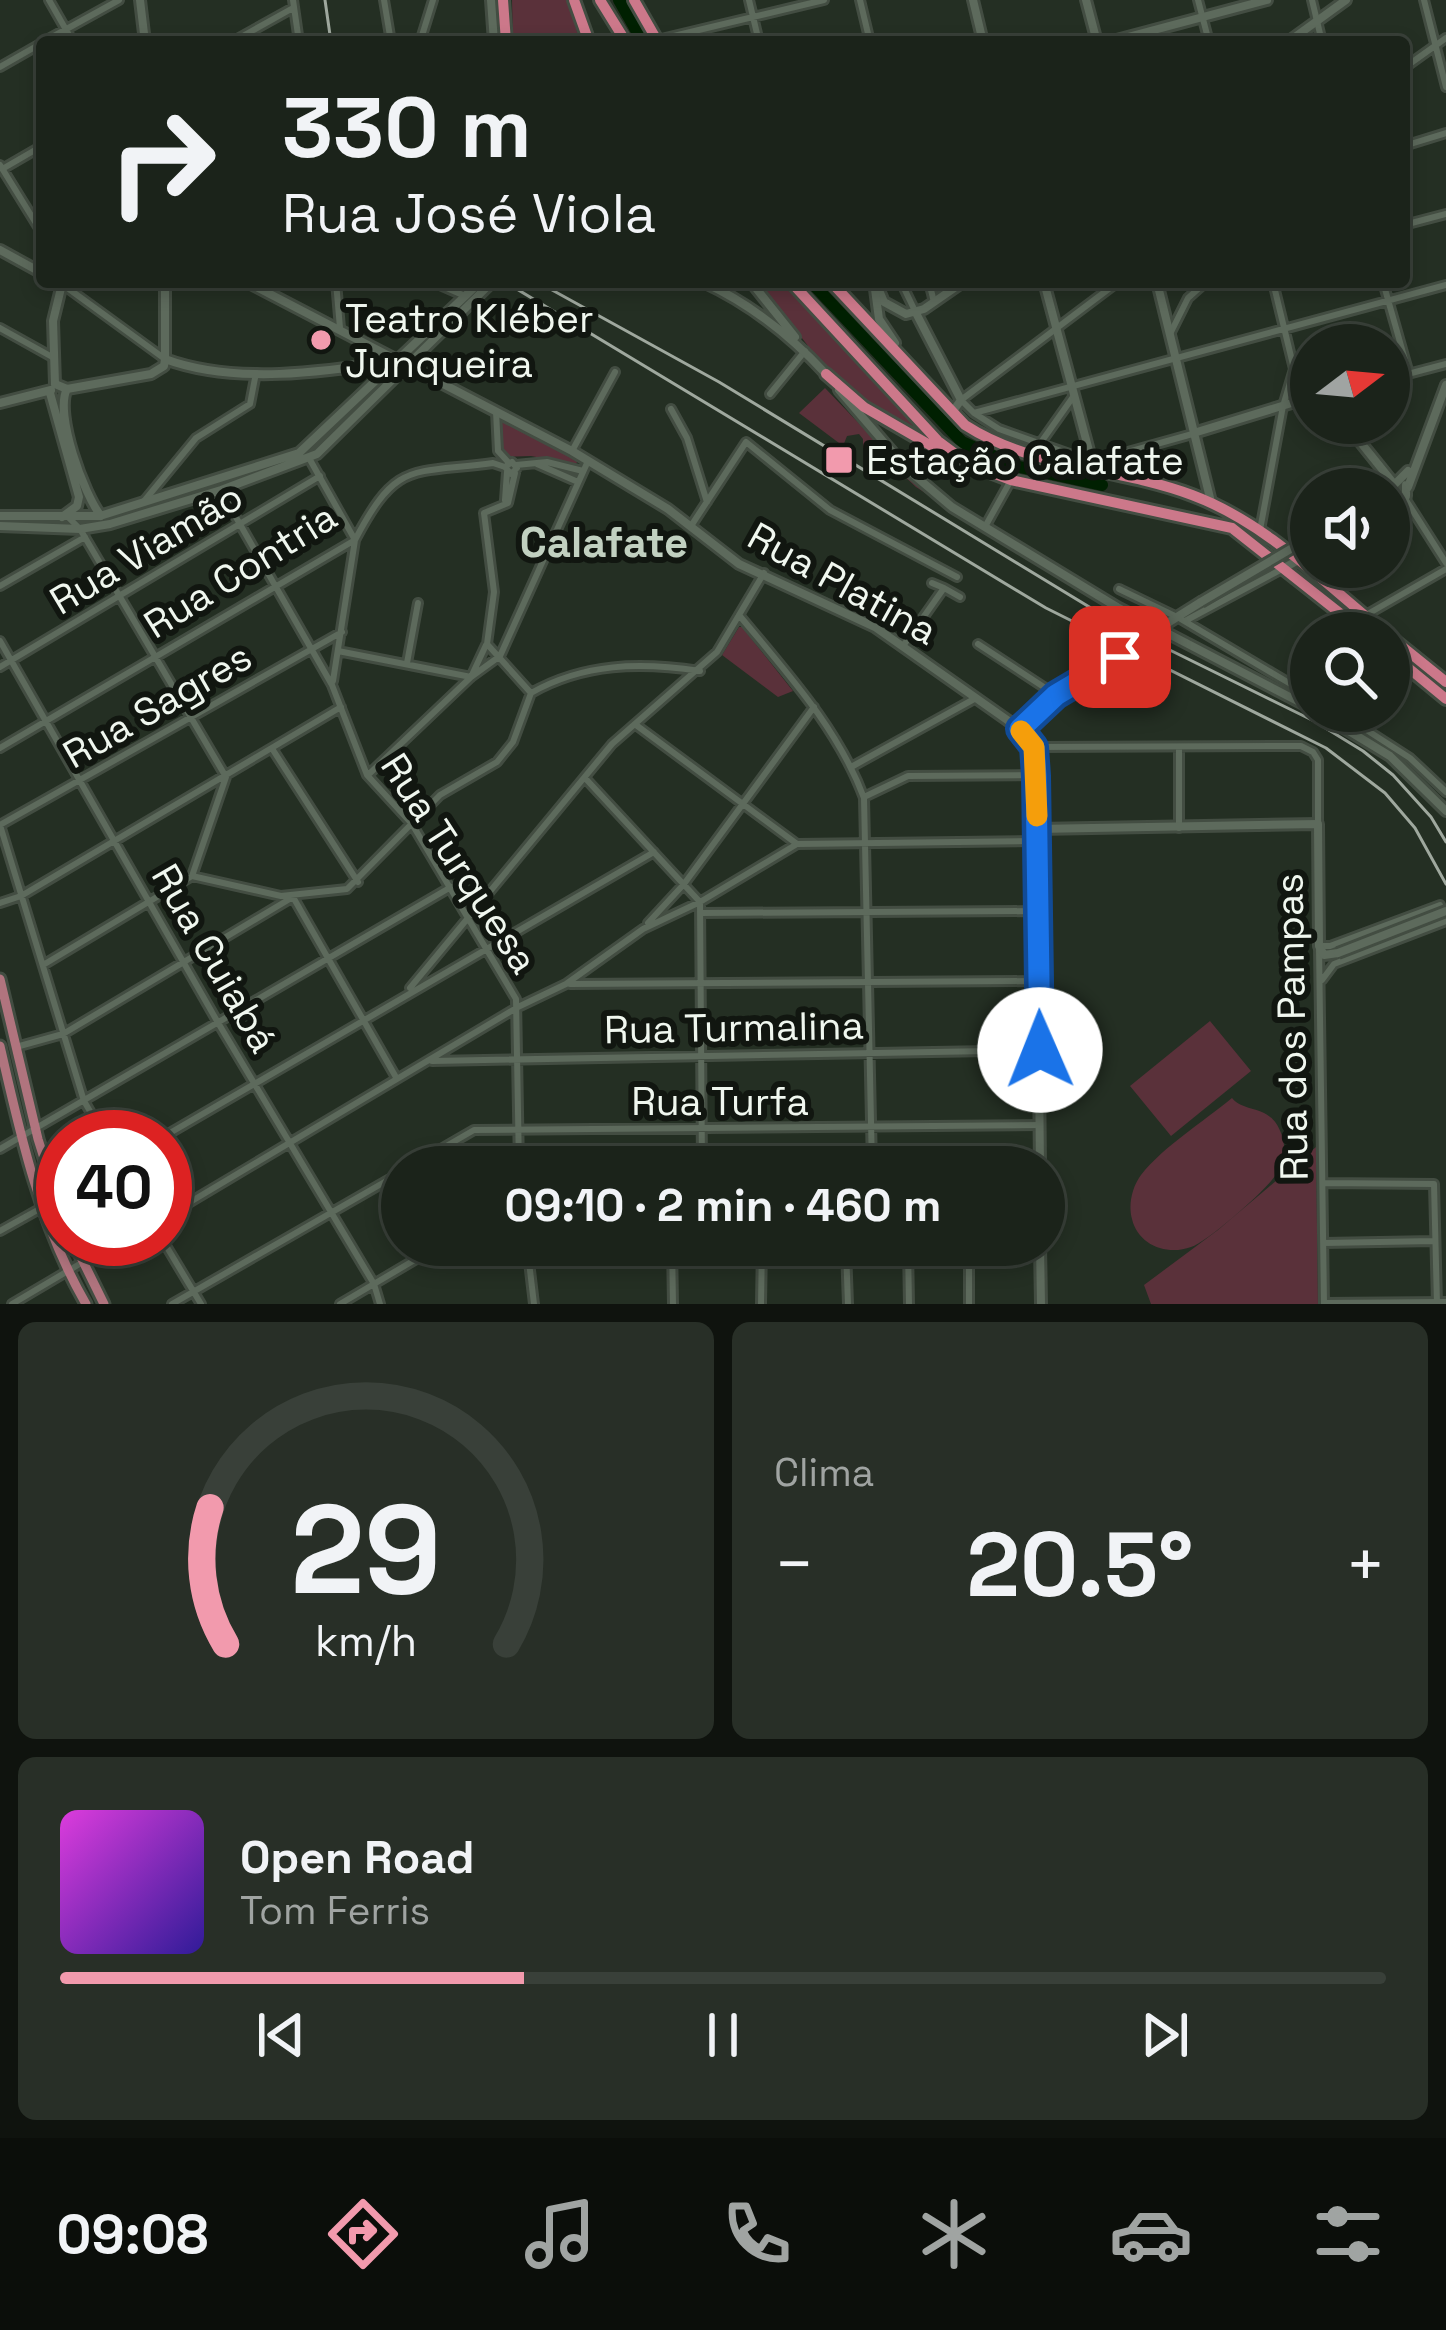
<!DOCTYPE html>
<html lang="pt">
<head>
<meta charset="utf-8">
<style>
	:root { --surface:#1b231a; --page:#282f27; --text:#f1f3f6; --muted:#a0a4a2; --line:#394039; --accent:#f29aad }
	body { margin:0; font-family:"Space Grotesk",sans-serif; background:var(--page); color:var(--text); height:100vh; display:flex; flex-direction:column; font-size:45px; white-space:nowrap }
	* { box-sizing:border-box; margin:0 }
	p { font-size:39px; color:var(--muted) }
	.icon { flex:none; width:66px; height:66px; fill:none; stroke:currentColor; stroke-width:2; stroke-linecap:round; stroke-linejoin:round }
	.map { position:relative; height:1304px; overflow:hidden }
	.side { display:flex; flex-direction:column; gap:18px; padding:18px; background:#0f130e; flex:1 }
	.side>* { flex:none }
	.top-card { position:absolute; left:36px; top:36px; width:1374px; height:252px; border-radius:12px; box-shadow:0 6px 18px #0003,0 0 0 3px var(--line); background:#1b231a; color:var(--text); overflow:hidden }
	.needle { width:78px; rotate:74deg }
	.buttons { position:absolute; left:1290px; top:324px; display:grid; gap:24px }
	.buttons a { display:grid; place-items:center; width:120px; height:120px; border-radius:50%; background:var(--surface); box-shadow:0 6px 18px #0003,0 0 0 3px var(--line); font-size:60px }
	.speed { position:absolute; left:36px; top:1110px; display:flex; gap:24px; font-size:60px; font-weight:700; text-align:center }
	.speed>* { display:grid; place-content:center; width:156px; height:156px; border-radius:50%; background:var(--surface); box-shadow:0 6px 18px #0003,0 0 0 3px var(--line); line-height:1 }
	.speed .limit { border:18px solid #d22; background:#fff; color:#111 }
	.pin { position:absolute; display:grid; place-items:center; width:102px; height:102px; color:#fff; margin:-51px; border-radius:24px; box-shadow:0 6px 18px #0006 }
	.me { position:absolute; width:132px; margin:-66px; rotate:359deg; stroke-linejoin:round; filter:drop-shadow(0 0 9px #0008) }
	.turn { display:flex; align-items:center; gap:42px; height:252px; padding:0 48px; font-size:54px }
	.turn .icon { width:156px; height:156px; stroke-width:2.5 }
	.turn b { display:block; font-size:84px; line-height:102px }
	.big { font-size:90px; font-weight:800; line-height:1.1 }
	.side .tile { flex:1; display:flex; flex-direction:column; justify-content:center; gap:18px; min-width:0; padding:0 42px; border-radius:18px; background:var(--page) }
	.side .dial { align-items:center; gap:0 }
	.dial svg { height:312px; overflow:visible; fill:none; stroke:var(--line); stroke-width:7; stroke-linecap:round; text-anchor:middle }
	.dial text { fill:var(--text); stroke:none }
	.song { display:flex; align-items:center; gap:36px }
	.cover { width:144px; height:144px; border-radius:18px; background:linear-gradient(135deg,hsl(300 70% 55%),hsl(250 70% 35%)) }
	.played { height:12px; border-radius:6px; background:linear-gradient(90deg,var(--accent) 35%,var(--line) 35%) }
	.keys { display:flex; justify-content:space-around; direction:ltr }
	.heat { display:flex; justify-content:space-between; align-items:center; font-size:66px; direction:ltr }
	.side .tiles { flex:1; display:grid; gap:18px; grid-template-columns:1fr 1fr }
	.tile:last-child { grid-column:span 2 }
	.trip { position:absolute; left:381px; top:1146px; width:684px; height:120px; border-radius:60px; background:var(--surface); box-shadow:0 6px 18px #0003,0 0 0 3px var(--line); font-weight:800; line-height:120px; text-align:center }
	.tabs { display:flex; height:192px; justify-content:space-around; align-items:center; background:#0b0e0a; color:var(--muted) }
	.tabs .icon { width:84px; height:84px }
	.tabs .on { color:var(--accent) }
	.tabs b { font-size:54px; color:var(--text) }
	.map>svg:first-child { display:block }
	.green { fill:#5a313a }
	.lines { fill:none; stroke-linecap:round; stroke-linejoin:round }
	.river { stroke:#002001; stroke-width:12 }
	.minor-casing { stroke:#434d42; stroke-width:12 }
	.tertiary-casing { stroke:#434d42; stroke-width:14 }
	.secondary-casing { stroke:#434d42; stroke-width:14 }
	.primary-casing { stroke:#434d42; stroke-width:15 }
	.trunk-casing { stroke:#434d42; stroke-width:16 }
	.minor { stroke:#5d6a5c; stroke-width:6 }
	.tertiary { stroke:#5d6a5c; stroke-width:8 }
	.secondary { stroke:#5d6a5c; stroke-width:8 }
	.primary { stroke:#b0747e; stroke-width:9 }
	.trunk { stroke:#cc788a; stroke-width:10 }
	.rail { stroke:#9fa89e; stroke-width:3 }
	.tertiary-bridge-casing { stroke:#434d42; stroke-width:14; stroke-linecap:butt }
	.tertiary-bridge { stroke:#5d6a5c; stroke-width:8 }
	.route-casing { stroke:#114b97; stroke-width:30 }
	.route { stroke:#1a73e8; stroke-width:21 }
	.slow { stroke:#f59e0b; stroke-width:21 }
	.poi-dot { fill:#f29aad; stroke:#111610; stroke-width:4.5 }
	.labels { text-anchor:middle; stroke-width:12; stroke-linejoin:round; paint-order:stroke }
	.poi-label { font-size:39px; fill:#f0f7ef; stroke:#111610; text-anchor:start }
	.street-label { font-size:39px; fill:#f0f7ef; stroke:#111610 }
	.neighbourhood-label { font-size:42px; font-weight:bold; fill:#c1d0c0; stroke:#111610 }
</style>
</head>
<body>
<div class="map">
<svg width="1446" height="1304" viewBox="0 0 1446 1304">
	<rect width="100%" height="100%" fill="#242f23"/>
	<!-- green -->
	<path class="green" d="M512 0H568L580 42H513Z
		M759 282H780L902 407 918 434 866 405 828 372Z
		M825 388 918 485 1030 557 1168 637 1097 601 967 520 916 487 870 444 863 448V439L859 434 847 436 843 446 799 413Z
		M502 419 579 458 576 464 531 456 504 457 500 452Z
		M739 627H742L793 691 778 697 722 655Z
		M1210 1021 1251 1071 1171 1136 1130 1086Z
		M1232 1098C1245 1114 1270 1103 1281 1133 1287 1147 1284 1164 1275 1176 1264 1192 1208 1241 1191 1247 1167 1256 1138 1245 1132 1219 1128 1205 1132 1187 1141 1175 1164 1146 1203 1122 1232 1098Z
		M1316 1147 1318 1304H1151L1144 1285 1218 1230Z"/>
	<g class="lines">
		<!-- river -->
		<path class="river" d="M619 0 643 42
			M811 282 962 442 1015 466 1102 485"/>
		<defs>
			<path id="minor" d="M49 0 73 42
				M293 0 299 42
				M384 0 391 42
				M749 0 759 42
				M860 0 870 42
				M1198 0 1209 42
				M1312 0 1322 42
				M1424 0 1446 87
				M657 40 824 0
				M43 42 119 0
				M232 42 293 8
				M420 42 433 0
				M0 67 42 43
				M1404 68 1446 38
				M1404 146 1446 133
				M0 165 42 233
				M4 168 42 146
				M1404 225 1446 214
				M336 282 340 328
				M433 282 465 296
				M901 282 916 313
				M929 282 934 302
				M1118 282 961 400 974 413 1446 285
				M1383 282 1409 374
				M62 284 165 359
				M0 328 54 358
				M1171 332 1188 298 1206 282
				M1294 369 1311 384
				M1389 379 1446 364
				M770 394 805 351
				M671 409 687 438 707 502
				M496 411 498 451 509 463
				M974 413 999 429 1092 462 1196 433
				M572 451 615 372
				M1032 455 1073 397
				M309 458 355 540 333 681
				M512 462 517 468 511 474 505 467Z
				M537 464 578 482
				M516 465 547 462 583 471
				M515 473 508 503 484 513 494 592 487 644 531 693
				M221 491 332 685 367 775 412 824 516 999 519 1167
				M1404 497 1446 563
				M145 500 196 438 250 404 256 373
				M505 500 507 472
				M69 518 80 529 226 777 192 876
				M986 525 1011 480
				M691 526 746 442 830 510 957 577
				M1260 530 1283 406 1294 369 1273 282
				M0 586 85 537
				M944 588 960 597
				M1119 589 1179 618 1311 696
				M739 615C786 672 838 728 864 798L872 1167
				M1366 615 1446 569
				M1185 621 1282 569
				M0 641 217 1021 374 1284 380 1304
				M978 644 1056 695
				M903 646 944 588 932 583
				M338 651 471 677 486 645
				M407 663 418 603
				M0 667 320 476
				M1337 711 1410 758 1446 792
				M636 725 797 844 1037 841
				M1020 729 1056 695 1120 657
				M1034 747 1301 746 1313 752 1318 760V824
				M0 748 355 540C397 460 410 474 493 463L505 467
				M1179 748V828
				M273 750 358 882
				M853 766 976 698
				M368 775 471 677 500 656 588 461
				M585 778 700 902 702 1167
				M864 797 908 776 1036 775
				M0 825 342 632
				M0 825 84 1101 105 1137
				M0 903 21 896 341 707
				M700 913 1038 911
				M648 923 684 884 814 707
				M43 965 192 876 281 896 347 889 440 795 497 762 513 742 531 693C584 663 640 662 700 671
				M1322 980 1334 964 1446 921 1440 905 1330 946H1319L1324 1304
				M570 984 1037 981
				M410 988 612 744 717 652 764 573
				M16 1047 63 1034 293 897 397 1079
				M432 1061 1040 1050
				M163 1137 654 852
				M0 1149 451 887
				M410 1167 474 1130 1040 1125
				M1324 1183 1434 1184 1437 1304
				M165 1217 518 1007 566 984 643 929 700 902 797 844
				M0 1231 43 1207
				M162 1239 201 1304
				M1324 1243 1434 1241
				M527 1245 534 1304
				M672 1245 673 1304
				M908 1248 909 1304
				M969 1248V1304
				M846 1249 848 1304
				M426 1254 672 1246 762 1250 1040 1247
				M89 1259 125 1239
				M1324 1303 1446 1302
				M12 1304 83 1262
				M172 1304 402 1172
				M340 1304 440 1245
				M761 1304 762 1245"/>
			<path id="tertiary" d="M140 0 145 42
				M973 0 983 42
				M1086 0 1097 42
				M1109 42 1267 0
				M1288 42 1346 0
				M0 250 42 273
				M247 282 572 451 668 509 739 564 875 627 1020 729 1034 747 1036 775 1040 1167
				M1044 282 1092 462 1100 471
				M1157 282 1211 502
				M876 283 884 302 906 314 924 309 963 282
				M916 313 961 400 953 411
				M165 359C235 385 324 372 396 361
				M165 359V282
				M55 384 67 389 151 374 164 366 165 359
				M55 384 53 321 62 284 58 282
				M67 389C54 413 84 495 101 516
				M50 393 79 497 77 506 62 517
				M0 403 51 390
				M1345 423 1394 484
				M1197 432 1311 397
				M1408 487 1446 385
				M1394 496 1392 487 1408 471
				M1389 502 1394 496H1406V485
				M1284 568 1311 553
				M1158 629 1201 602
				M1037 829 1318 824 1319 946 1324 955 1338 953
				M1040 1245 1041 1304"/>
			<path id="secondary" d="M491 0 494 42
				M703 282C751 304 790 335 826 374
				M751 282 795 337
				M874 282 879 319 895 343
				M839 390 907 469 952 507 1117 607 1311 708
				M0 516H100L299 453 480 282
				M0 526 80 529 110 524 221 490 317 454 492 282
				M1316 711 1390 756 1446 811"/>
			<path id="primary" d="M0 979 38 1139 63 1219
				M0 1046C20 1134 40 1225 86 1304
				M72 1239 104 1304"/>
			<path id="trunk" d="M503 0 506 42
				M574 0 589 42
				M600 0 626 42
				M634 0 658 42
				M791 282 938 441 969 464 1011 480 1232 528 1365 633
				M831 282 965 425C1033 469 1118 467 1192 495 1267 523 1324 583 1386 633
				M826 374 864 407 954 459
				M1389 636 1446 682
				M1389 652 1446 699"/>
		</defs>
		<!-- minor casing -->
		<use href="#minor" class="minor-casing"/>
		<!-- tertiary casing -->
		<use href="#tertiary" class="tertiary-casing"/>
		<!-- secondary casing -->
		<use href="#secondary" class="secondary-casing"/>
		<!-- primary casing -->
		<use href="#primary" class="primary-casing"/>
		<!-- trunk casing -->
		<use href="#trunk" class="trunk-casing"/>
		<!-- minor -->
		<use href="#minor" class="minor"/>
		<!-- tertiary -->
		<use href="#tertiary" class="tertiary"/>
		<!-- secondary -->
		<use href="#secondary" class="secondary"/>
		<!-- primary -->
		<use href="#primary" class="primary"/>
		<!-- trunk -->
		<use href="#trunk" class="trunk"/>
		<!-- rail -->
		<path class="rail" d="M325 0 331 42
			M505 282 1046 608 1326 748 1385 793 1415 828 1446 884
			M543 285 719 382 1119 625 1314 721 1363 751 1393 775 1431 817 1446 842"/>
		<defs>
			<path id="tertiary-bridge" d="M1201 602 1311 537
				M1338 953 1446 911"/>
		</defs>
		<!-- tertiary-bridge casing -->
		<use href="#tertiary-bridge" class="tertiary-bridge-casing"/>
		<!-- tertiary-bridge -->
		<use href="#tertiary-bridge" class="tertiary-bridge"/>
	</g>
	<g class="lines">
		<defs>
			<path id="route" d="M1040 1050 1036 776 1034 747 1020 729 1056 695 1120 657"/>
		</defs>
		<!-- route casing -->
		<use href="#route" class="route-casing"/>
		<!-- route -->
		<use href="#route" class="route"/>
		<!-- slow -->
		<path class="slow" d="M1021 731 1034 747 1037 816"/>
	</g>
	<!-- markers -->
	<g class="poi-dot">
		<circle cx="321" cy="340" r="12"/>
		<rect x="824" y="445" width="30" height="30" rx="6"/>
	</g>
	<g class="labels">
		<!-- poi labels -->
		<g class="poi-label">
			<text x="345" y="332">Teatro Kléber<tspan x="345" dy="45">Junqueira</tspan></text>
			<text x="866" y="474">Estação Calafate</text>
		</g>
		<!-- street labels -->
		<g class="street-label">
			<text transform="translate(146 548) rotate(-31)" y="14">Rua Viamão</text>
			<text transform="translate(240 570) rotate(-32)" y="14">Rua Contria</text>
			<text transform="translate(843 583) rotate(29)" y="14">Rua Platina</text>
			<text transform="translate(157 705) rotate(-30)" y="14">Rua Sagres</text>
			<text transform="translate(460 863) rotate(57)" y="14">Rua Turquesa</text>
			<text transform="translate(215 958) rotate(60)" y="14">Rua Cuiabá</text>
			<text transform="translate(734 1027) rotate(-1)" y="14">Rua Turmalina</text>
			<text transform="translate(1291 1027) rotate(-91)" y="14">Rua dos Pampas</text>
			<text x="720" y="1115">Rua Turfa</text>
		</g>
		<!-- neighbourhood labels -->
		<g class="neighbourhood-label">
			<text x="604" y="557">Calafate</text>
		</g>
	</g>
</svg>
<div class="buttons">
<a><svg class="needle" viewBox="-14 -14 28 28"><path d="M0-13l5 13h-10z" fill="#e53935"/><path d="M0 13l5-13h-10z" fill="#a0a4a2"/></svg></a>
<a><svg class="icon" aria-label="sound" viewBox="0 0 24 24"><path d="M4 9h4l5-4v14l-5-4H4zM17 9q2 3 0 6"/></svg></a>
<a><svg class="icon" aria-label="search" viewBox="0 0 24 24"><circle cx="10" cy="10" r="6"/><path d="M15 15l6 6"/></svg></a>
</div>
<div class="speed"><div class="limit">40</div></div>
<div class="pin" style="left:1120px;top:657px;background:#d93025"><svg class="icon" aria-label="arrive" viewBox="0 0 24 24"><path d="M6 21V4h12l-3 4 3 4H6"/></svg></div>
<svg class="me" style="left:1040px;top:1050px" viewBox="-20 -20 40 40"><circle r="19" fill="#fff"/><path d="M0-13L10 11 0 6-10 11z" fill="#1a73e8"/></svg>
<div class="trip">09:10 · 2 min · 460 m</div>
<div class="top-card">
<div class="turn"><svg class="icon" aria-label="right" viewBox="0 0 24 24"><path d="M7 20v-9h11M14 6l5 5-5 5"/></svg><div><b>330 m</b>Rua José Viola</div></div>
</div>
</div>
<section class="side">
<div class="tiles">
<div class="tile dial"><svg viewBox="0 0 100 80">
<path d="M14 69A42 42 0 1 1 86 69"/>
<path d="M14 69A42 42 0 0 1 10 34" stroke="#f29aad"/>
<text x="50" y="56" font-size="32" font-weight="700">29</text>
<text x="50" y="72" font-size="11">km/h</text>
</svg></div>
<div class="tile"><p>Clima</p>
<div class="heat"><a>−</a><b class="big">20.5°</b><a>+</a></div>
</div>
<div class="tile">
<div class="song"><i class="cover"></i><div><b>Open Road</b><p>Tom Ferris</p></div></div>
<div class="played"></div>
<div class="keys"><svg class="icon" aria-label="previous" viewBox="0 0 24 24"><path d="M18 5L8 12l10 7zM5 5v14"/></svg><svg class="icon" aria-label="pause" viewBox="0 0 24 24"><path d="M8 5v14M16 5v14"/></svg><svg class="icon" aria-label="next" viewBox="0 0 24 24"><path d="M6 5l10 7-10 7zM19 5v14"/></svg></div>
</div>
</div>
</section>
<nav class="tabs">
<b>09:08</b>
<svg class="icon on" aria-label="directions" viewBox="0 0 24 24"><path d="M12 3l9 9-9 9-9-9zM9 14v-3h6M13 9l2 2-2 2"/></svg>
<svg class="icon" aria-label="music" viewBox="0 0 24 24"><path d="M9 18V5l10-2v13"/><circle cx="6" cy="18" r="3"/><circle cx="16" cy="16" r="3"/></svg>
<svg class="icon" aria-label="phone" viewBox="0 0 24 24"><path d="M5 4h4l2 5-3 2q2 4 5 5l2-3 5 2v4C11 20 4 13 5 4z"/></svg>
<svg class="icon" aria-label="climate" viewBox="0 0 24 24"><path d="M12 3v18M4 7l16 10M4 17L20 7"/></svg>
<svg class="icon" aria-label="car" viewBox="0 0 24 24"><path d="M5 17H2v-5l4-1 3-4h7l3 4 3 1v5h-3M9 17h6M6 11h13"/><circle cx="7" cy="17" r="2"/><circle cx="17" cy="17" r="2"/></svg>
<svg class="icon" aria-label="filters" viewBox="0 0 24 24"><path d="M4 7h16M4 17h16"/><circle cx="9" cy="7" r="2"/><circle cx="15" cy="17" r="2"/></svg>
</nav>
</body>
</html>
